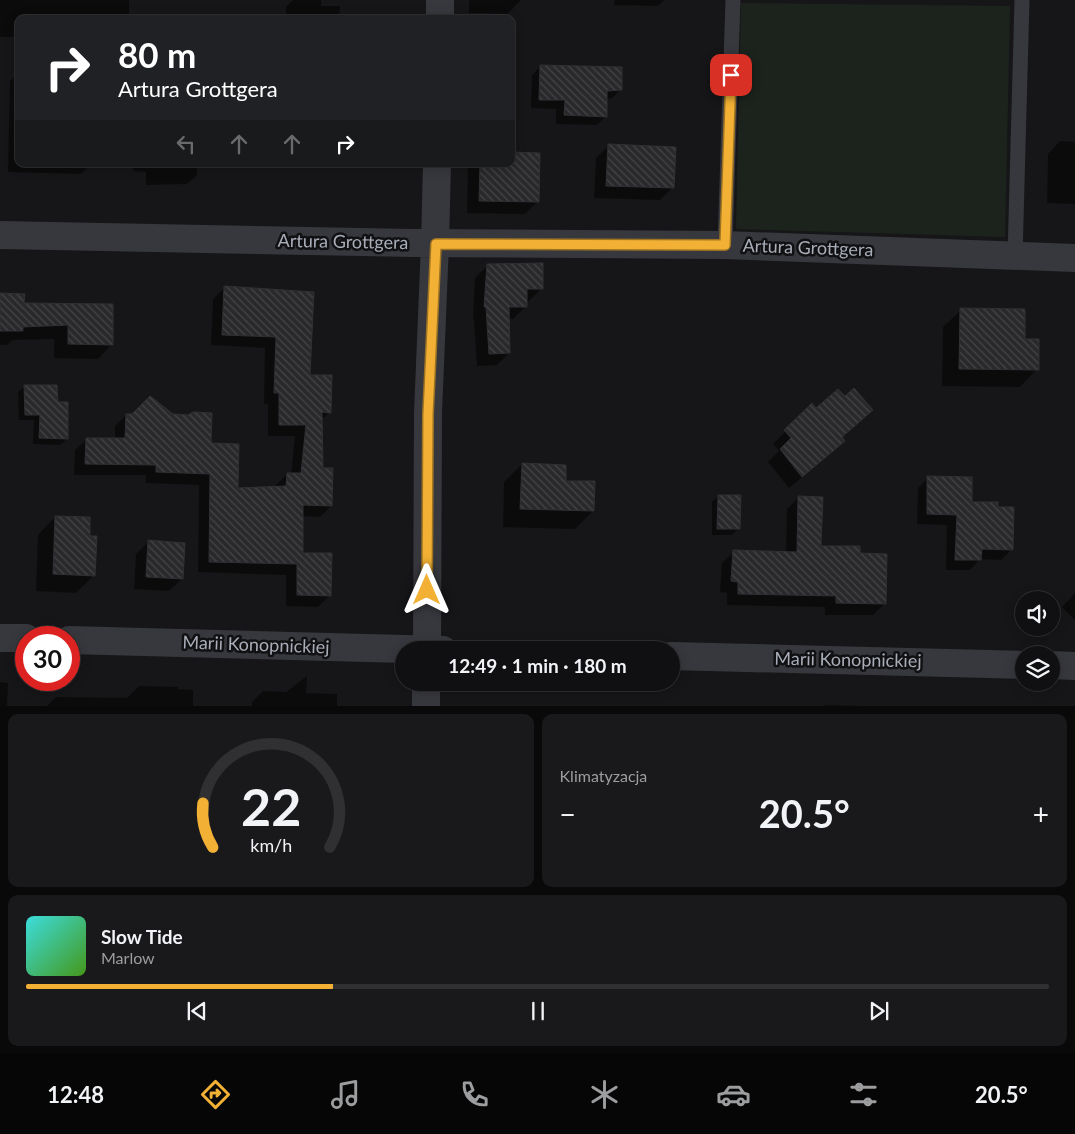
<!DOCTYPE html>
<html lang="pl">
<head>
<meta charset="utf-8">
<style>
	:root { --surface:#101012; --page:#19191b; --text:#f1f3f6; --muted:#9c9d9f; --line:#303032; --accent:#f2b134 }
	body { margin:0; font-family:Lato,sans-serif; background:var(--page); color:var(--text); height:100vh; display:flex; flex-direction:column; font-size:19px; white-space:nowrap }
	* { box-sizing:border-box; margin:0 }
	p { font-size:16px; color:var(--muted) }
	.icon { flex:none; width:28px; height:28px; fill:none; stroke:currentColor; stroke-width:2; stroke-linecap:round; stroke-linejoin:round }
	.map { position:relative; height:706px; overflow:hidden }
	.drawer { display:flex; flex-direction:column; gap:8px; padding:8px; background:#09090a; flex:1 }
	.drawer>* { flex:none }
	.banner { position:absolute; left:15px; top:15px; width:500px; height:152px; border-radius:10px; box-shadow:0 2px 12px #0003,0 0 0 1px var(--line); background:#202124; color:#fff; overflow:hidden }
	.tools { position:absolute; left:1015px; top:591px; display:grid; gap:10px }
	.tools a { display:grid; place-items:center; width:45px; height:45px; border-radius:50%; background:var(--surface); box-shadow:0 2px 12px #0003,0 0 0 1px var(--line); font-size:25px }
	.speed { position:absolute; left:15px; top:626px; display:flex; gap:10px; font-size:25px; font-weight:700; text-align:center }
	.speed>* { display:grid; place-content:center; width:65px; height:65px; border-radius:50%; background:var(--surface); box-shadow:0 2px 12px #0003,0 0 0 1px var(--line); line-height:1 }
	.speed .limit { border:8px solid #d22; background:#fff; color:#111 }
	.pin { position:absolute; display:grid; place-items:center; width:42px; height:42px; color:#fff; margin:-21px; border-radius:10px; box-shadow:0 2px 8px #0006 }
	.me { position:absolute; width:55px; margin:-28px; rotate:0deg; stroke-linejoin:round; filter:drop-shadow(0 0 4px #0008) }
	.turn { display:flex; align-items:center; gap:18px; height:105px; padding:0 20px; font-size:22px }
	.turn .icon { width:65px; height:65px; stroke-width:2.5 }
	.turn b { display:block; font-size:35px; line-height:42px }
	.lanes { display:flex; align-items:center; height:48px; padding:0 20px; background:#0003; justify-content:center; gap:25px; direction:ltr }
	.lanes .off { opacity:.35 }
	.big { font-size:38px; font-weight:700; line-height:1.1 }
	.drawer .tile { flex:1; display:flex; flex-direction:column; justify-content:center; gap:8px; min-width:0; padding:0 18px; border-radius:10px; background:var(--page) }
	.drawer .dial { align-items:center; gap:0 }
	.dial svg { height:130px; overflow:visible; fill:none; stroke:var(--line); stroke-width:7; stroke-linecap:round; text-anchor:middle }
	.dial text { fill:var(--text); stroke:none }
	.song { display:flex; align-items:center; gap:15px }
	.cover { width:60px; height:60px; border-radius:8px; background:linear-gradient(135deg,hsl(180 70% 55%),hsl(100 70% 35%)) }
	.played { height:5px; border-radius:2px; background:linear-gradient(90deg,var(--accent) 30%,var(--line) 30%) }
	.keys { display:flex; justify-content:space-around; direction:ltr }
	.heat { display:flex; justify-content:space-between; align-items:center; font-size:28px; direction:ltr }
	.drawer .tiles { flex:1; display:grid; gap:8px; grid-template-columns:1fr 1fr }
	.tile:last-child { grid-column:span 2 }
	.trip { position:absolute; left:395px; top:641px; width:285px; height:50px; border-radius:25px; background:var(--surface); box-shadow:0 2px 12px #0003,0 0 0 1px var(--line); font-weight:700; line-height:50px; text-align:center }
	.dock { display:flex; height:80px; justify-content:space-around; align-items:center; background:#060607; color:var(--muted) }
	.dock .icon { width:35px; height:35px }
	.dock .active { color:var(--accent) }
	.dock b { font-size:22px; color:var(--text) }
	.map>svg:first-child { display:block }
	.grass { fill:#1c231d }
	.shadow { fill:#0007 }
	.building { fill:url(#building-back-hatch); stroke:#303034 }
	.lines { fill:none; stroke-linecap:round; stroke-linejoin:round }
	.service { stroke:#37383d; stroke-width:15 }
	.minor { stroke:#37383d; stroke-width:28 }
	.route-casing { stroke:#9d7322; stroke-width:12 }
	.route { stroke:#f2b134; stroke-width:9 }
	.labels { text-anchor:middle; stroke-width:5; stroke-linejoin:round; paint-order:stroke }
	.street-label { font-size:18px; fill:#a8adb8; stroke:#111113 }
</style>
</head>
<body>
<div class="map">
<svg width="1075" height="707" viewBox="0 0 1075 707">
	<defs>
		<pattern id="building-back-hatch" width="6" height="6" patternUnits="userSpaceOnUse" patternTransform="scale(1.25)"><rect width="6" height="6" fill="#29292c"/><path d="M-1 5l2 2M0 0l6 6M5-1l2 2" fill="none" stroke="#454548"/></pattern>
	</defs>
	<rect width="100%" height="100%" fill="#161618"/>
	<!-- grass -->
	<path class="grass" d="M741 3 1010 6 1005 237 736 229Z"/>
	<!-- shadow -->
	<path class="shadow" d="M0 0H129V19H19V37H0Z
		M293 0H321V6H340L339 19H286V7Z
		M469 0H520V1L507 14 469 13Z
		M615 0H664L658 6 614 5Z
		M541 66 621 89 612 98 606 99V116L597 125 556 124V109L531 108 532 75Z
		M19 72V164H91L81 174 8 172 10 81Z
		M1060 141 1075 142V204L1047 203 1048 154Z
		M609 145 673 187 660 200 594 198 596 158Z
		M134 164H197V175L187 184 146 185V172L133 171Z
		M470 164H511L537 202 525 214 467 213 468 165Z
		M488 265 541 289 529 301H526V306L513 319H508L509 353 497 365 477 366 474 319H473L475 278Z
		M225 287 313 293 309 376 329 412 321 421 322 469 331 506 320 517 302 516V554L330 595 318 607 286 606V575L198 572 199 485 146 483V475H74L75 450 87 439 115 440V426L126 415 209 444 237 489 276 488V485L287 474H291L295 436H268V404H264L265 348 211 345 213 299Z
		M0 294 23 305 112 344 98 359 54 358V339L12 340 7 345H0Z
		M961 310 1023 340 1037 369 1020 387 942 386 943 327Z
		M25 386 57 404 67 439 60 445 33 444 34 420H19L18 392Z
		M812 405 816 409 859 422 841 438 843 441 831 453 789 488 768 462 779 451 773 444Z
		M522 464 564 482 593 511 575 529 503 527 504 482Z
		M928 478 1012 549 1001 560 980 559 970 570H946L947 525 917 524 918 488Z
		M718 496 738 529 732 535H712V502Z
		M798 498 820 547 859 555 885 603 873 615H825V607L727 605V593L720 592 722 563 734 552 786 553 787 509Z
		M55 517 88 537 94 575 76 593 36 591 38 535Z
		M148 542 182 579 169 591 134 589 136 554Z
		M1075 593V620L1062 607Z
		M307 676 306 693 337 694V707H252V702L263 691 286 692Z
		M0 682 8 683 7 707H0Z
		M139 686 178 687V689L193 690V707H46L56 697 127 698Z
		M825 705 859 706V707H824Z
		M475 706H520L475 707Z"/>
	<!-- building -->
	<path class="building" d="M540 65 622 67V90L607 91V117L564 115 565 100H539Z
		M608 144 676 147 674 188 606 186Z
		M511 152 540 153 539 202 479 201 480 164H511Z
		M543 263V289H527V307H509L510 353 489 354 486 307H484L487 264Z
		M224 286 314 292 310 375H332L331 413 322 412 323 468H333L332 506 303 505V553H332L331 596 297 595V564L209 562 210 474 156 472V465L85 464 86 438H125L126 414H132L150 396 173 414 188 415 193 412 212 413 211 443 239 444 238 488 286 486 287 473H301L306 425H279V393H274L276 337 222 335Z
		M0 293 25 294 24 303 113 304V345L68 344V325L23 327V331H0Z
		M960 308 1025 309V339H1039V370L959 369Z
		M24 385H57L58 402H68V439L39 438 40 415H25Z
		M854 388 873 410 842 437 845 441 802 477 780 449 791 438 784 430 812 403 816 408 838 389 845 396Z
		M522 463 566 465V481H595L594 511 520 509Z
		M927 476 972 477V502H998V507H1014L1013 550 982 549 981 560H955L957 515 927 514Z
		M718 495H741L740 529H717Z
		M798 496 823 497 821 546H860V553L887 554 886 604 836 603V596L738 594V582L731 581 733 550 797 552Z
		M55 516 90 517V536H97L95 576 53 574Z
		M148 540 185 543 183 579 146 577Z"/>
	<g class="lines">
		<!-- service -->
		<path class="service" d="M725 245 733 0
			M1015 257 1022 0"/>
		<!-- minor -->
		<path class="minor" d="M440 19V0
			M0 235 413 243 725 245 1075 258
			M0 638H26
			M69 640 443 650
			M427 650 428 413 435 244 437 164
			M671 656 1024 665
			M1051 665 1075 666
			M426 707V682"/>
	</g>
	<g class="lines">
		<defs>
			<path id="route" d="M427 590 428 414 436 244 725 245 731 75"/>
		</defs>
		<!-- route casing -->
		<use href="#route" class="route-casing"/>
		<!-- route -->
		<use href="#route" class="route"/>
	</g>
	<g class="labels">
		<!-- street labels -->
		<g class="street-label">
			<text transform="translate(343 242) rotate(1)" y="6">Artura Grottgera</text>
			<text transform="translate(808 248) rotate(2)" y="6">Artura Grottgera</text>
			<text transform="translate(256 645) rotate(2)" y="6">Marii Konopnickiej</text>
			<text transform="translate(848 660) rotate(1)" y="6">Marii Konopnickiej</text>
		</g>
	</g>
</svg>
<div class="tools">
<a><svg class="icon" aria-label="sound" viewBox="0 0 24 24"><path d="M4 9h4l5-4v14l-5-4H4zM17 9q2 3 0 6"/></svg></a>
<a><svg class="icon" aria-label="layers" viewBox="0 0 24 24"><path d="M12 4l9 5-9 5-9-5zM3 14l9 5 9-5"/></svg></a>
</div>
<div class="speed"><div class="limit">30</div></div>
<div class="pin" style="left:731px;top:75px;background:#d93025"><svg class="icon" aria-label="arrive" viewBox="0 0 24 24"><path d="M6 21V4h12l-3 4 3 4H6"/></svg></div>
<svg class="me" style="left:427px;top:590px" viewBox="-20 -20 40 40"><path d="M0-17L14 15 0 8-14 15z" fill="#f2b134" stroke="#fff" stroke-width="4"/></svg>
<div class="trip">12:49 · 1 min · 180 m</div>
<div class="banner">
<div class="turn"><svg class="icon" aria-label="right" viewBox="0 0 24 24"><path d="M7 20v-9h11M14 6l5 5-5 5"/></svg><div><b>80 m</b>Artura Grottgera</div></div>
<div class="lanes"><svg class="icon off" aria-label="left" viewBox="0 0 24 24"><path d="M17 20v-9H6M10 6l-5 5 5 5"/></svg><svg class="icon off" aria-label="ahead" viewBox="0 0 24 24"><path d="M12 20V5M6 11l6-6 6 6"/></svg><svg class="icon off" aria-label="ahead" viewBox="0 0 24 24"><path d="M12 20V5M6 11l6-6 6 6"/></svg><svg class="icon" aria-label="right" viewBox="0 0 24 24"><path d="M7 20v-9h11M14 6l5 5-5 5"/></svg></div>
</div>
</div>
<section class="drawer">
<div class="tiles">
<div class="tile dial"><svg viewBox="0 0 100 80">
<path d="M14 69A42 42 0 1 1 86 69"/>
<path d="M14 69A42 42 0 0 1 8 42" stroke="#f2b134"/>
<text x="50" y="56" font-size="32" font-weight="700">22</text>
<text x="50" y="72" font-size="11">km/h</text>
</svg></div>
<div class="tile"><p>Klimatyzacja</p>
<div class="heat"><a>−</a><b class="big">20.5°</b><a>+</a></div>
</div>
<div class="tile">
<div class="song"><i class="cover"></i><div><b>Slow Tide</b><p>Marlow</p></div></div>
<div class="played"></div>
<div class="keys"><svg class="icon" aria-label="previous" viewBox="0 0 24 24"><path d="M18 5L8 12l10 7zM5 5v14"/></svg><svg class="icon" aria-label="pause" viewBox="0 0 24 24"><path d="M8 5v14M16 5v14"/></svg><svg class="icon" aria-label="next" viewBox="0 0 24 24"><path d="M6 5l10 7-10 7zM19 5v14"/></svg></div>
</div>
</div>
</section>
<nav class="dock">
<b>12:48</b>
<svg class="icon active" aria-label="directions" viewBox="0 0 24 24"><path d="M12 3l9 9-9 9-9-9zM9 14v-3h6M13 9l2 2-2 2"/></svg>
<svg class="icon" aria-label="music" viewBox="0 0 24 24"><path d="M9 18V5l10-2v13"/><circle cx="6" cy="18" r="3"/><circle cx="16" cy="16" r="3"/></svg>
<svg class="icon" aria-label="phone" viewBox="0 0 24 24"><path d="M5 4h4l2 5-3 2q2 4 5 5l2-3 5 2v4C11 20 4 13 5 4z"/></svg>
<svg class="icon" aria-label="climate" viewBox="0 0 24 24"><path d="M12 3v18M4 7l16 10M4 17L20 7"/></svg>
<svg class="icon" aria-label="car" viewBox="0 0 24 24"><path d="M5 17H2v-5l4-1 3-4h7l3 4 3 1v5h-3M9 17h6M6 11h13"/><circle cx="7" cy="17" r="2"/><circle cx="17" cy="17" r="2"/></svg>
<svg class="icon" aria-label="filters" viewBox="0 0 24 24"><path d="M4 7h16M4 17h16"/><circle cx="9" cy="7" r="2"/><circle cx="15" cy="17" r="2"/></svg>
<b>20.5°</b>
</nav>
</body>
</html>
